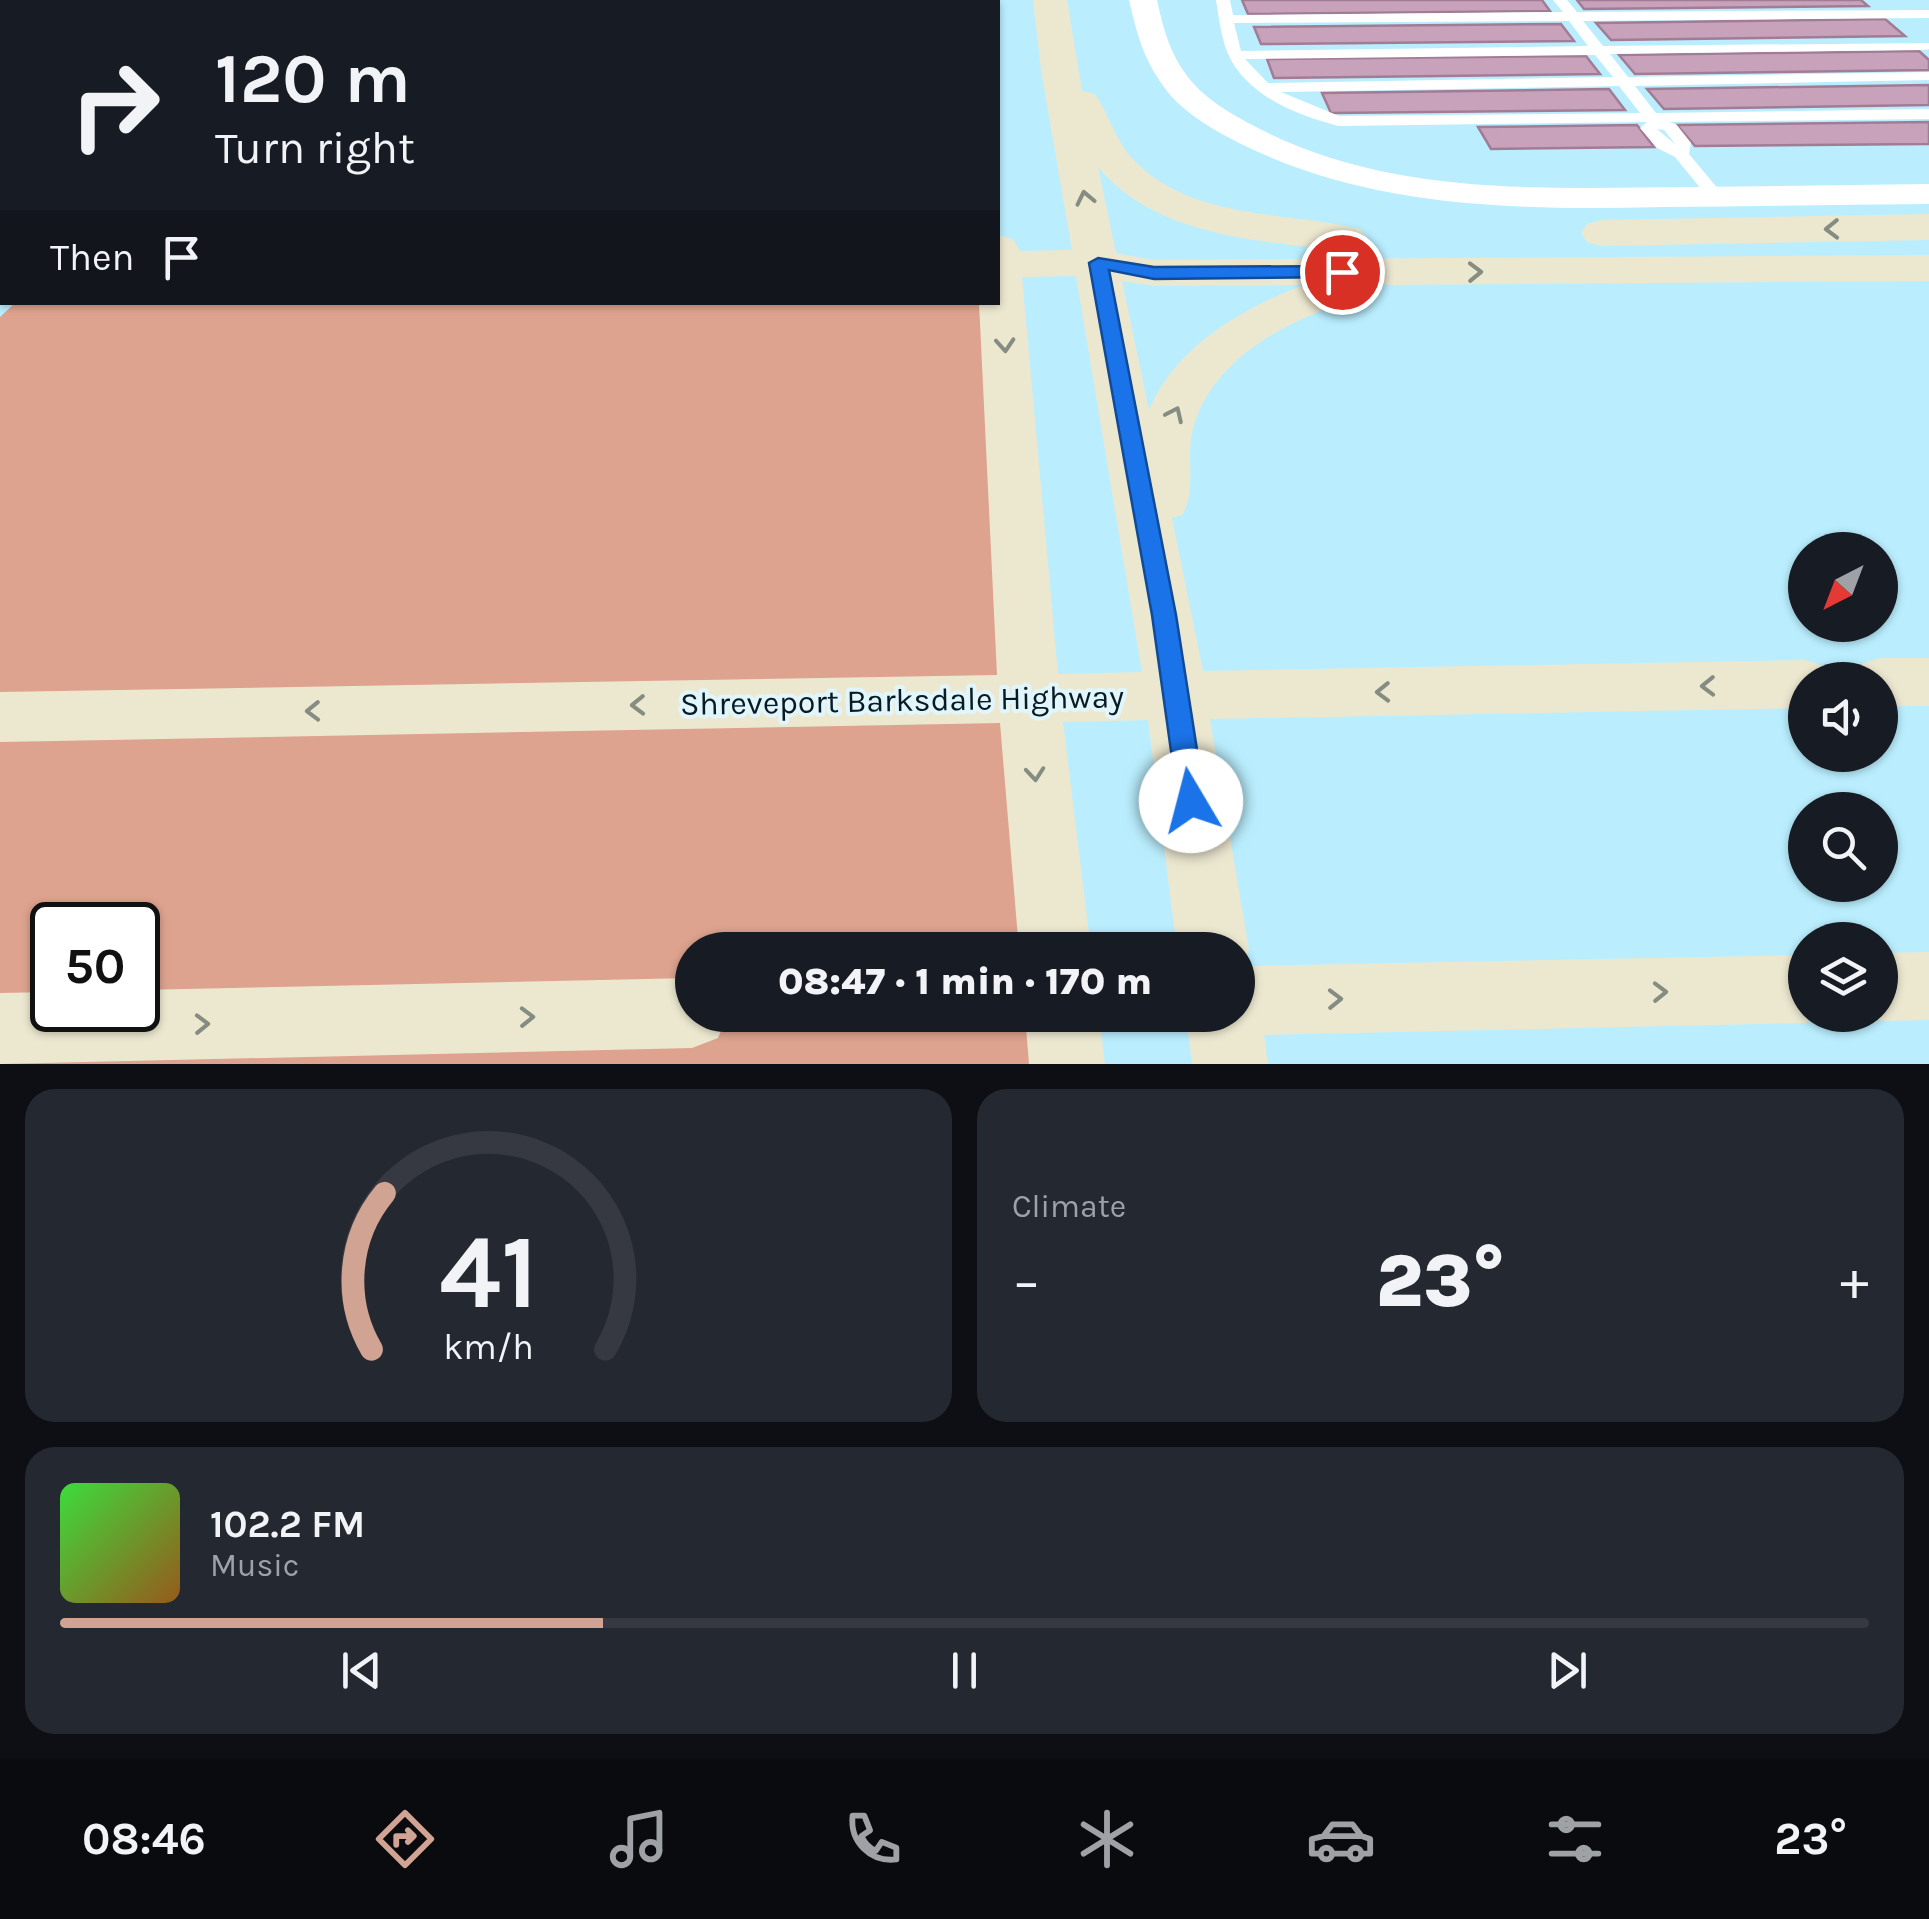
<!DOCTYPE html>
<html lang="en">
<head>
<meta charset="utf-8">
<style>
	:root { --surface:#171b24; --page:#242831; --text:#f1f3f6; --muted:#9ea1a6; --line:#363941; --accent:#d0a393 }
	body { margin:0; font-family:Karla,sans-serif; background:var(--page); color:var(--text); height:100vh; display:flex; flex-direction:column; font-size:38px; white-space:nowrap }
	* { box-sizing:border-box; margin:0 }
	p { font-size:32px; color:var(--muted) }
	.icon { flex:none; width:55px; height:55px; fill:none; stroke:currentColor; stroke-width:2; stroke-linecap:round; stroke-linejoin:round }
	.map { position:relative; height:1064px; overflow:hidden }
	.panel { display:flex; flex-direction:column; gap:25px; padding:25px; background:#0d0f14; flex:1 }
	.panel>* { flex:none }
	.banner { position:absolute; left:0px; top:0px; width:1000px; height:305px; box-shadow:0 2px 8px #0004; background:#171b24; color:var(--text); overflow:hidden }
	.needle { width:65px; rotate:222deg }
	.buttons { position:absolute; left:1788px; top:532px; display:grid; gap:20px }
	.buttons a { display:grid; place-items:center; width:110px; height:110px; border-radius:50%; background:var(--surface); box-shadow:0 2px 8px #0004; font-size:50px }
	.speed { position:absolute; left:30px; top:902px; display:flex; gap:20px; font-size:50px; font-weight:700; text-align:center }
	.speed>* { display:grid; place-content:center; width:130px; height:130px; border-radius:50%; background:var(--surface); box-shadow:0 2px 8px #0004; line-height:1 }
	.speed .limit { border:5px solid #111; border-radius:15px; background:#fff; color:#111 }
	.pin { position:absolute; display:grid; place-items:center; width:85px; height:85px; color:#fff; margin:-42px; border:5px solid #fff; border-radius:50%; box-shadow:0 2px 10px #0007 }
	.me { position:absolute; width:110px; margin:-55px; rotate:352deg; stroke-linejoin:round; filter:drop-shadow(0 0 8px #0008) }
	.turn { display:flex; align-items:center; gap:35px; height:210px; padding:0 50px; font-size:45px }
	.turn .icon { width:130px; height:130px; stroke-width:2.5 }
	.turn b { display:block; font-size:70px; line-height:85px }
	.then { display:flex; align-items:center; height:95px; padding:0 50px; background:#0003; gap:20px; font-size:38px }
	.big { font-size:75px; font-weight:800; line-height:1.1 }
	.panel .tile { flex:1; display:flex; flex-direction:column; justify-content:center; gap:15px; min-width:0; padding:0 35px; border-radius:30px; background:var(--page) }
	.panel .dial { align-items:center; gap:0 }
	.dial svg { height:260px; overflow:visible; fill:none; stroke:var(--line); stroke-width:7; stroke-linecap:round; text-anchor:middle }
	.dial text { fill:var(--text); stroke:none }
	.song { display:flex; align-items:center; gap:30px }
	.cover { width:120px; height:120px; border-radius:15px; background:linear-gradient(135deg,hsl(120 70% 55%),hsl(30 70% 35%)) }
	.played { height:10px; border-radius:5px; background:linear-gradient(90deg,var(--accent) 30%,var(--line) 30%) }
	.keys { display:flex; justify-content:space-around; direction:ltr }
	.heat { display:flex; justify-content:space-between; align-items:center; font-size:55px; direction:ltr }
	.panel .tiles { flex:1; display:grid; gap:25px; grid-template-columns:1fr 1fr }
	.tile:last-child { grid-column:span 2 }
	.trip { position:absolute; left:675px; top:932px; width:580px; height:100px; border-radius:50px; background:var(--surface); box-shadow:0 2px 8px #0004; font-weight:800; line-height:100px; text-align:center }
	.dock { display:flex; height:160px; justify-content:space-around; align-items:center; background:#090b0e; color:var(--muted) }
	.dock .icon { width:70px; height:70px }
	.dock .active { color:var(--accent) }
	.dock b { font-size:45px; color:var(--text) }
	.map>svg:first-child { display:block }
	.green { fill:#dea38f; fill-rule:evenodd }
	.water { fill:#bbc1fc }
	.building { fill:#c8a1ba; stroke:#a17c95; stroke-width:2.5 }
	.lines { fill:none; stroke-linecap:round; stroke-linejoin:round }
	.service { fill:#fff; fill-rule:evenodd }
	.minor { fill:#fff; fill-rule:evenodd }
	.secondary { fill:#ece8d0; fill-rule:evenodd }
	.oneway { stroke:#858c81 }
	.route { fill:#1a73e8; stroke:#114b97; stroke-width:2.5 }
	.labels { text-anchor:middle; stroke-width:8; stroke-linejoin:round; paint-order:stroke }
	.street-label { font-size:32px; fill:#071b21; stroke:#e1f5fc }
</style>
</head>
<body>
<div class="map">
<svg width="1929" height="1064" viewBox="0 0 1929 1064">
	<rect width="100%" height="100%" fill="#baeefe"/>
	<!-- green -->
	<path class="green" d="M328 0H964V2H325Z
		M15 303H979L1024 950H692V1015H1029L1034 1064H0V317ZM52 925H138V1010H52Z"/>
	<!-- water -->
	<path class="water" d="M0 0H276L2 2 0 261Z"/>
	<!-- building -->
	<path class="building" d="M1242 0H1542L1550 11 1248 14Z
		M1577 0H1861L1868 6 1584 9Z
		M1885 19 1905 36 1611 40 1596 23Z
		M1561 24 1574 41 1261 44 1254 27Z
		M1919 51 1929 60V70L1635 74 1619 55Z
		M1586 56 1600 74 1274 78 1267 59Z
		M1929 85V105L1664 109 1647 89Z
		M1609 89 1625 110 1331 113 1322 93Z
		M1929 122V144L1695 146 1677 125Z
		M1637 125 1654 147 1491 149 1478 127Z"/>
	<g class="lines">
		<!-- service -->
		<path class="service" d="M1216 0H1230L1233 15 1563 12 1553 0H1567L1577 12 1929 10V18L1583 21 1603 46 1929 43V49L1925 50 1610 54 1628 77 1929 72V80L1635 86 1656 113 1929 109V119L1669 122 1676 124 1691 143 1689 154 1724 196 1716 201 1710 200 1675 157 1657 148 1640 128 1647 122 1338 126C1297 115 1247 96 1228 54 1221 37 1219 18 1216 0ZM1569 21 1588 46 1241 51 1234 23ZM1595 55 1613 77 1268 83 1245 59ZM1619 86 1640 113 1339 116 1281 92ZM1657 129 1664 130 1676 145Z"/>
		<!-- minor -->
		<path class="minor" d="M1129 0H1157C1164 32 1171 57 1192 82 1211 104 1242 120 1268 133 1400 197 1550 188 1693 187 1772 186 1850 185 1929 184V204C1840 205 1752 206 1663 207 1519 210 1371 209 1239 143 1216 131 1189 116 1171 96 1145 64 1138 39 1129 0Z"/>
		<!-- secondary -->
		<path class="secondary" d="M961 0H995V2H962Z
			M1033 0H1067L1082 91 1095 94C1108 113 1115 138 1129 155 1188 222 1282 210 1360 229L1367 238 1360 247 1345 251C1261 241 1156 237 1098 167L1116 253 1154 260 1929 255V281L1371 285 1365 296C1296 316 1210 355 1192 433 1186 460 1197 491 1182 515L1172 518 1203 671 1805 660 1827 667 1833 680H1805V708L1210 719 1249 950 1242 966 1805 955V1015H1826L1805 1023 1264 1035 1268 1064H1192L1186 1015H1238V950H1177L1148 720 1063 722 1091 950H1019L1000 723 0 742V692L997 675 979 302H998V235L1013 239 1020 251 1072 250 1041 70ZM1076 276 1142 672 1058 674 1022 277ZM1122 281 1154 286 1303 285C1242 309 1176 346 1149 410Z
			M1929 214V240L1602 246 1587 242 1581 233 1587 224 1602 220Z
			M1880 658H1929V706H1880V680H1851L1858 665Z
			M1929 952V1020L1880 1021 1864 1015H1880V953Z
			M692 978V1015H728L718 1038 692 1048 0 1064V993L52 992V1010H138V990Z
			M1025 1015H1099L1105 1064H1029Z"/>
	</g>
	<!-- one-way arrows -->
	<defs><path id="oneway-chevron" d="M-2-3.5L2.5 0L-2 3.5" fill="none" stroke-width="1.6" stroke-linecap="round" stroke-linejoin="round" transform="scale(2.5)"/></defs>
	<g class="oneway">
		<use href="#oneway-chevron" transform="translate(1085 198) rotate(-102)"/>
		<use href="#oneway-chevron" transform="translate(1832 229) rotate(179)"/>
		<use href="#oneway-chevron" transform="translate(1475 272) rotate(-1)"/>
		<use href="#oneway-chevron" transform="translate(1005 345) rotate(86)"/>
		<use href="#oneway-chevron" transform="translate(1175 414) rotate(-65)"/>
		<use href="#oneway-chevron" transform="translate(1708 686) rotate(179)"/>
		<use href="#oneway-chevron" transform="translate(1383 692) rotate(179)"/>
		<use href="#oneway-chevron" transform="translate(638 705) rotate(179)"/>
		<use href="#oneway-chevron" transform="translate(313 711) rotate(179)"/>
		<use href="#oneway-chevron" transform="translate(1035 774) rotate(85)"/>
		<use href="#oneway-chevron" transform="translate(1660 992) rotate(-1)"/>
		<use href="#oneway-chevron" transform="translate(1335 999) rotate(-1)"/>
		<use href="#oneway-chevron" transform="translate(527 1017) rotate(-1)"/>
		<use href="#oneway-chevron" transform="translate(202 1024) rotate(-1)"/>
	</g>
	<!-- route -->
	<path class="route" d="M1098 258 1154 267 1342 266 1351 272 1342 277 1154 279 1109 270 1176 615 1205 801 1201 809 1191 812 1182 809 1178 801 1152 615 1089 263Z"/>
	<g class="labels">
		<!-- street labels -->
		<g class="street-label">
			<text transform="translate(902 700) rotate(-1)" y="11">Shreveport Barksdale Highway</text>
		</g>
	</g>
</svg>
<div class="buttons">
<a><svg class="needle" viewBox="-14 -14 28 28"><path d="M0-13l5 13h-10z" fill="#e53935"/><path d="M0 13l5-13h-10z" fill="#9ea1a6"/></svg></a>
<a><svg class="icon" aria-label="sound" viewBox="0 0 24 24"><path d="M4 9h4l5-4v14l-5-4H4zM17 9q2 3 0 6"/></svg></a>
<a><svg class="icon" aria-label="search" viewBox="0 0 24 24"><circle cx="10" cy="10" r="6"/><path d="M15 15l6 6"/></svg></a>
<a><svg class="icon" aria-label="layers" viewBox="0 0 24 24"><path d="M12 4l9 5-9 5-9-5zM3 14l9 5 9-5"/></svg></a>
</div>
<div class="speed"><div class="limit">50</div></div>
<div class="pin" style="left:1342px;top:272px;background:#d93025"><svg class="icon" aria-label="arrive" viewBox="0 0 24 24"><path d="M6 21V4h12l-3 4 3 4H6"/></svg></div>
<svg class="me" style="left:1191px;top:801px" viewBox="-20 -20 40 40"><circle r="19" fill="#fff"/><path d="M0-13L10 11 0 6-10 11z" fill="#1a73e8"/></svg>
<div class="trip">08:47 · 1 min · 170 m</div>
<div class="banner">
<div class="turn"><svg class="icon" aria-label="right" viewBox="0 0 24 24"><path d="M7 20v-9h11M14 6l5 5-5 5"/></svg><div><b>120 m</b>Turn right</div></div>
<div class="then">Then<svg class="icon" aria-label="arrive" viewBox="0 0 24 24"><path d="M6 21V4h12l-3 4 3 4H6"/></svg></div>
</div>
</div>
<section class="panel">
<div class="tiles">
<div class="tile dial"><svg viewBox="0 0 100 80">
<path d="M14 69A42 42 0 1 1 86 69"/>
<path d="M14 69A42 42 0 0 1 18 21" stroke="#d0a393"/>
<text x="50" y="56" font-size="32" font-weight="700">41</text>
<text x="50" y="72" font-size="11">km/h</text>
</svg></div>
<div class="tile"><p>Climate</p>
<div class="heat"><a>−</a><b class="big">23°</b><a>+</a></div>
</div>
<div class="tile">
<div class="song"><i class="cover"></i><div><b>102.2 FM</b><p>Music</p></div></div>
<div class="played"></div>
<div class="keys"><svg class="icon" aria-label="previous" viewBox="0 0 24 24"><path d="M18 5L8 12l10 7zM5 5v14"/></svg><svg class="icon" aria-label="pause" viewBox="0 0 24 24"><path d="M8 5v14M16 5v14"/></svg><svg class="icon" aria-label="next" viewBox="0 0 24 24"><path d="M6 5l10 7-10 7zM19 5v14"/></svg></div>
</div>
</div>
</section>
<nav class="dock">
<b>08:46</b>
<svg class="icon active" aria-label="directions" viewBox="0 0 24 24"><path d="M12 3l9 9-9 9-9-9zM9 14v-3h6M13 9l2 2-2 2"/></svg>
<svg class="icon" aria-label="music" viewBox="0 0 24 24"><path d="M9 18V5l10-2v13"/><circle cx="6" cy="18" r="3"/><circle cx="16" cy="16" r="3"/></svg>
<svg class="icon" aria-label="phone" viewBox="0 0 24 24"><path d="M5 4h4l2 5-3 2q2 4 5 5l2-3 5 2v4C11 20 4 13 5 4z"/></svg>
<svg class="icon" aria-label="climate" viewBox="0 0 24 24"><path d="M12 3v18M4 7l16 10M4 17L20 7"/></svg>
<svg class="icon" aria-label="car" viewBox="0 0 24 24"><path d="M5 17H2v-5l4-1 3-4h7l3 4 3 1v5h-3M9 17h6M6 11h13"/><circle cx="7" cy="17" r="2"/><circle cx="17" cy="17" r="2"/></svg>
<svg class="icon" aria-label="filters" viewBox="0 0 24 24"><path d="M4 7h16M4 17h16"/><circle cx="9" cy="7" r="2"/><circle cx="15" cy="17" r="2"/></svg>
<b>23°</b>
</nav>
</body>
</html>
